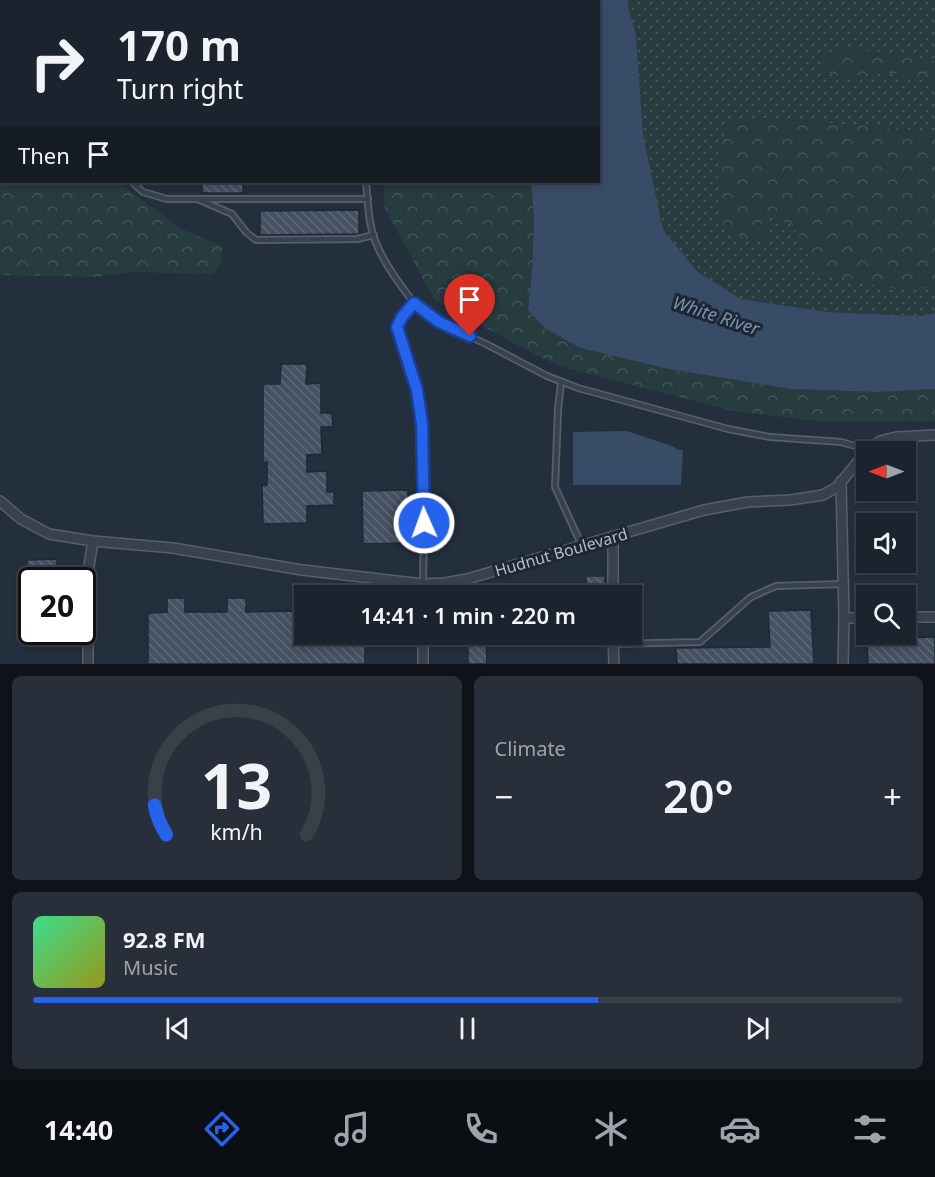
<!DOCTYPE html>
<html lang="en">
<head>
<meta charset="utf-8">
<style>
	:root { --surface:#1b232e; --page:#282f3a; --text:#f1f3f6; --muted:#a0a4aa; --line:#39404a; --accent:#2563eb }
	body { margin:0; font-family:"Noto Sans",sans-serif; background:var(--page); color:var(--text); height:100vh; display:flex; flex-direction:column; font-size:22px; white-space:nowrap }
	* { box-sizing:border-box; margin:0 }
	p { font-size:20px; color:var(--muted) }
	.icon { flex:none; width:33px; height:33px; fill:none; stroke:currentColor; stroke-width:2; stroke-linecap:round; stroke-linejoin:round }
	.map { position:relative; height:664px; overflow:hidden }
	.drawer { display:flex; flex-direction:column; gap:12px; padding:12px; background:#0f1319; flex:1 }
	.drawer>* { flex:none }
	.banner { position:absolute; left:0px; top:0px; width:600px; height:183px; box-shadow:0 3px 9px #0003,0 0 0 2px var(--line); background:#1b232e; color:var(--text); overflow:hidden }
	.needle { width:39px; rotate:270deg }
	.tools { position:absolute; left:856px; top:441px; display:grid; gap:12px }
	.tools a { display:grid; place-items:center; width:60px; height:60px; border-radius:0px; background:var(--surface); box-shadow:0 3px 9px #0003,0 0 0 2px var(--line); font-size:30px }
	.speed { position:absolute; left:18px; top:567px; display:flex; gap:12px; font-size:30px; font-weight:700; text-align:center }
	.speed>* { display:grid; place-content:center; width:78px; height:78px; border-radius:50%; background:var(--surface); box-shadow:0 3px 9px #0003,0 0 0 2px var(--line); line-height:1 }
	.speed .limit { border:3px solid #111; border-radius:9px; background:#fff; color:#111 }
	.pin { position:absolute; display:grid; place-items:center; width:51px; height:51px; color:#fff; margin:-62px -26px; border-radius:50% 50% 50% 0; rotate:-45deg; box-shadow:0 0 6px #0007 }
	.pin .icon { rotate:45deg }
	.me { position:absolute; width:66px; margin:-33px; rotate:358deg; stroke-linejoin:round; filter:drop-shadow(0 0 4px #0008) }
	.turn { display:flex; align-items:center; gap:21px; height:126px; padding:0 18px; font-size:27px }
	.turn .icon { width:78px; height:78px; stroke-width:2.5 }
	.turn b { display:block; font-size:42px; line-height:51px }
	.then { display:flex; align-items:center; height:57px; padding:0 18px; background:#0003; gap:12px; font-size:22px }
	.big { font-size:45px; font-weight:600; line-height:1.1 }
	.drawer .widget { flex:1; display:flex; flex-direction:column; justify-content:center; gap:9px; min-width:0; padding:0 21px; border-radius:9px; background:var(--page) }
	.drawer .dial { align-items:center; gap:0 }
	.dial svg { height:156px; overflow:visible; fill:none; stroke:var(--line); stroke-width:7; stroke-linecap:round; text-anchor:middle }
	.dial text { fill:var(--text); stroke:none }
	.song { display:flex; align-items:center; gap:18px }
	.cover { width:72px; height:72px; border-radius:9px; background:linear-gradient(135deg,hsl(150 70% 55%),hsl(60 70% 35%)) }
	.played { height:6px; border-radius:3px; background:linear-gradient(90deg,var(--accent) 65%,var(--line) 65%) }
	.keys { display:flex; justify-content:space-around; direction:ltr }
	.heat { display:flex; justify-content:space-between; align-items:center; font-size:33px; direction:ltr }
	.drawer .tiles { flex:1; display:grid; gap:12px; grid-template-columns:1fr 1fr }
	.widget:last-child { grid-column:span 2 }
	.trip { position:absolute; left:294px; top:585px; width:348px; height:60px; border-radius:0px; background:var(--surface); box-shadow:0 3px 9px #0003,0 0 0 2px var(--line); font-weight:600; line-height:60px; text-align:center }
	.dock { display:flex; height:96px; justify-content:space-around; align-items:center; background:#0b0e12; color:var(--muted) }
	.dock .icon { width:42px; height:42px }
	.dock .on { color:var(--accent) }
	.dock b { font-size:27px; color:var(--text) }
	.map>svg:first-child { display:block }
	.grass { fill:url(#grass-dots) }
	.forest { fill:url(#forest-crowns) }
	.water { fill:#394c67 }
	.building { fill:url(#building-back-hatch); stroke:#1f2835; stroke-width:1.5 }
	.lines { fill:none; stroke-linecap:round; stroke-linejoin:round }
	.lane-casing { stroke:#565f6c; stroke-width:8 }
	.street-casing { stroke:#565f6c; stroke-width:12 }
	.lane { stroke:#38414e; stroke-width:4.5 }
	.street { stroke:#38414e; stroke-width:9 }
	.route-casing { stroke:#184099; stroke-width:15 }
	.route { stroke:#2563eb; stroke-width:10 }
	.labels { text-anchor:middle; stroke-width:6; stroke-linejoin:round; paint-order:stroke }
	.street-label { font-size:16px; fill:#b4bcc9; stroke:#1d2633 }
	.water-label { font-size:18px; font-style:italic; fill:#7c92b1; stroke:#1d2633 }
</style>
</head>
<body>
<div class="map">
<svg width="935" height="664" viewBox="0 0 935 664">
	<defs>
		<pattern id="grass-dots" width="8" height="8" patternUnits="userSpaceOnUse" patternTransform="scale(1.5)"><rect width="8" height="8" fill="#263c3f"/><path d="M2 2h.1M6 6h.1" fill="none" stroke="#435659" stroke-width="1.8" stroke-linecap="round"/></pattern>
		<pattern id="forest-crowns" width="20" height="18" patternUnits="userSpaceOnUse" patternTransform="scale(1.5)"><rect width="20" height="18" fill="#263c3f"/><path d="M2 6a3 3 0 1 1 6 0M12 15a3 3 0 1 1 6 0" fill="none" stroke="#435659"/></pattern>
		<pattern id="building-back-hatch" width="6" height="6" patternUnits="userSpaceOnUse" patternTransform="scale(1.5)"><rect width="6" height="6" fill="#455162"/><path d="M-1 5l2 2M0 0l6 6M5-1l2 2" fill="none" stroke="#5d6877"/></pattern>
	</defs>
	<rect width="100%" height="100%" fill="#242f3e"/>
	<!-- grass -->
	<path class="grass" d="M628 0H935V132L765 118 726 124 768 216 791 224 802 241 816 274 896 289 935 288V313L921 316 827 312 741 299 698 272 663 230 643 134 636 35 628 6Z"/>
	<!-- forest -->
	<path class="forest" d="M0 34H2V182H118L180 228 222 246 221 263 213 274 131 272 96 277 0 275Z
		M836 49 898 53 935 61V83L892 73 840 77 823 70 822 57Z
		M765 118 935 132V288L896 289 816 274 802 241 791 224 768 217V238L751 241 723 228 717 170 726 124Z
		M384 182H531L534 219 532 270 528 310 545 328 580 348 669 369 791 389 879 392 935 389V421L826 422 733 411 559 366 513 343 434 299 384 207Z"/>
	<!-- water -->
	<path class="water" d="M546 0H628V6L636 35 643 134 663 230 698 272 741 299 827 312 921 316 935 313V389L879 392 791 389 669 369 580 348 545 328 528 310 532 270 534 219 531 182H598V2H546Z
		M627 431 672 446 678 450H683L681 485H573V432Z"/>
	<!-- building -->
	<path class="building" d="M202 182H243V193H202Z
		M359 210V234L260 235V211Z
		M281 364H307L306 384 321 383V413H332L333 427H321L322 454 307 455V472L327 471V492H334V505L307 506V523L263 524 262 485H267V462L263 463V384H280Z
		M408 490 409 543 363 544 362 491Z
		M859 523H867V554H860Z
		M57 559V580H27V560Z
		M586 576H605V596H586Z
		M167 598H185V612H227V598H246V612L304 611V634H365V664H148V613L167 612Z
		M811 610 814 664H677L676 648 770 647 768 611Z
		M468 634H486L487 664H468Z
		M935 637V664H868L867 639Z"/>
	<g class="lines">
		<defs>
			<path id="lane" d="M70 0V2
				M335 0V2
				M132 182 143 192 167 199H368
				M366 182C368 202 368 223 376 243 385 265 400 285 414 303L402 317 397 327 417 390 422 424 424 523 423 584
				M200 200 232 214 246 232 256 240 357 239 374 235
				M414 303 439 322 486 344 547 376 578 388 728 429 770 437 841 442 859 447 865 453
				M561 382 558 410 555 487 582 546
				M614 644 700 642 751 597 776 586 843 584"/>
			<path id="street" d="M841 481 844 618 843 664
				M0 501 21 519 49 534 93 541 173 548 302 570 423 584 445 583 467 579 704 510 748 502 790 500 823 495 837 487 865 453 880 441 896 437 935 435
				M613 537V596
				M906 617H935
				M844 618H867
				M613 634 614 664
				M88 664V572L93 541
				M423 664V634"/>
		</defs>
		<!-- lane casing -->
		<use href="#lane" class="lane-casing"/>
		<!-- street casing -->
		<use href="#street" class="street-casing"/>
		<!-- lane -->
		<use href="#lane" class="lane"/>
		<!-- street -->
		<use href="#street" class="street"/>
	</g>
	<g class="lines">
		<defs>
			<path id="route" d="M424 523 422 424 417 390 397 327 402 317 414 303 439 322 470 336"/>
		</defs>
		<!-- route casing -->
		<use href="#route" class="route-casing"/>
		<!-- route -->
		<use href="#route" class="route"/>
	</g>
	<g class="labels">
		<!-- street labels -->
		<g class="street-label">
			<text transform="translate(561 552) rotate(-16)" y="6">Hudnut Boulevard</text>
		</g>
		<!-- water labels -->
		<g class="water-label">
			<text transform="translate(716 316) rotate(18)" y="6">White River</text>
		</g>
	</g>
</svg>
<div class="tools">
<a><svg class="needle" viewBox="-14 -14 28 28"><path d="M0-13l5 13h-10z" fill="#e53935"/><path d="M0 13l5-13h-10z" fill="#a0a4aa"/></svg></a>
<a><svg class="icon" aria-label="sound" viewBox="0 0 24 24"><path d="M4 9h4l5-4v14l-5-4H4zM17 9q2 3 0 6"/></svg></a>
<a><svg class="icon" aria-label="search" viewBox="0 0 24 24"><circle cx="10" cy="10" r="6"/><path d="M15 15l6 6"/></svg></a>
</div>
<div class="speed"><div class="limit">20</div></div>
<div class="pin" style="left:470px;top:336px;background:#d93025"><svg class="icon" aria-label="arrive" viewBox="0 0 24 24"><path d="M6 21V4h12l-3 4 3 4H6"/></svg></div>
<svg class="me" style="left:424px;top:523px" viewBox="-20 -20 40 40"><circle r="17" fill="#2563eb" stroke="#fff" stroke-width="3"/><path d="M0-11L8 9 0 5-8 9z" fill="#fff"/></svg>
<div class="trip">14:41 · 1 min · 220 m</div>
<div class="banner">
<div class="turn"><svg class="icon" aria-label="right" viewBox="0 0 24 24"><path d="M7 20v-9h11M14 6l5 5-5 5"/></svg><div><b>170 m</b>Turn right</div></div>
<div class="then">Then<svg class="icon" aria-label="arrive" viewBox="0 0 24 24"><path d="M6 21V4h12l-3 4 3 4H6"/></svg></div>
</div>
</div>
<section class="drawer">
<div class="tiles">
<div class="widget dial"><svg viewBox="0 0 100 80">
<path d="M14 69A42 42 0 1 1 86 69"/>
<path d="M14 69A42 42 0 0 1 8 54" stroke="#2563eb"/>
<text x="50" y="56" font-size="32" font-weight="700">13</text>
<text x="50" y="72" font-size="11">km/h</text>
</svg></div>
<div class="widget"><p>Climate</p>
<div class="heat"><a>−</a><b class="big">20°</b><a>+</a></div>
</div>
<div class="widget">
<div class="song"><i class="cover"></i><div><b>92.8 FM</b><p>Music</p></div></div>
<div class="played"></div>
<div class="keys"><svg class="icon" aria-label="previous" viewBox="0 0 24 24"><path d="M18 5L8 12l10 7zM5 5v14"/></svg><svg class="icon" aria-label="pause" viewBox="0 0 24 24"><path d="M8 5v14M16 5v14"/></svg><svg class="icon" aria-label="next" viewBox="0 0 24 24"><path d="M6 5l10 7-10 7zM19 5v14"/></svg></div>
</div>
</div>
</section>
<nav class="dock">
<b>14:40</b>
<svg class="icon on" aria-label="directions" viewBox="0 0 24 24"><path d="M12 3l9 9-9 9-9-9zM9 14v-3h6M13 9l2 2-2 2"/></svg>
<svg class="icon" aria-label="music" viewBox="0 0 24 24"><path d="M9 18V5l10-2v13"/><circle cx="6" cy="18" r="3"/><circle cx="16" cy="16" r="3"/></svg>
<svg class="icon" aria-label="phone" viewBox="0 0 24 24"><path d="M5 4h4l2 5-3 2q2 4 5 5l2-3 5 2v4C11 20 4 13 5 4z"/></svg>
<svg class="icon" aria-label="climate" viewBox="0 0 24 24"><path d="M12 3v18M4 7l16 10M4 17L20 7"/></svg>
<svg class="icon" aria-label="car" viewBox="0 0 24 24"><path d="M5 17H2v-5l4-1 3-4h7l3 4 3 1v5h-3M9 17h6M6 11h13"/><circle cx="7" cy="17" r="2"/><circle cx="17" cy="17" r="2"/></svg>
<svg class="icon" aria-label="filters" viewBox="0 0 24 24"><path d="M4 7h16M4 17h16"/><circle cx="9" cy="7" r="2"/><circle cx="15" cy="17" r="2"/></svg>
</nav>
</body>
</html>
